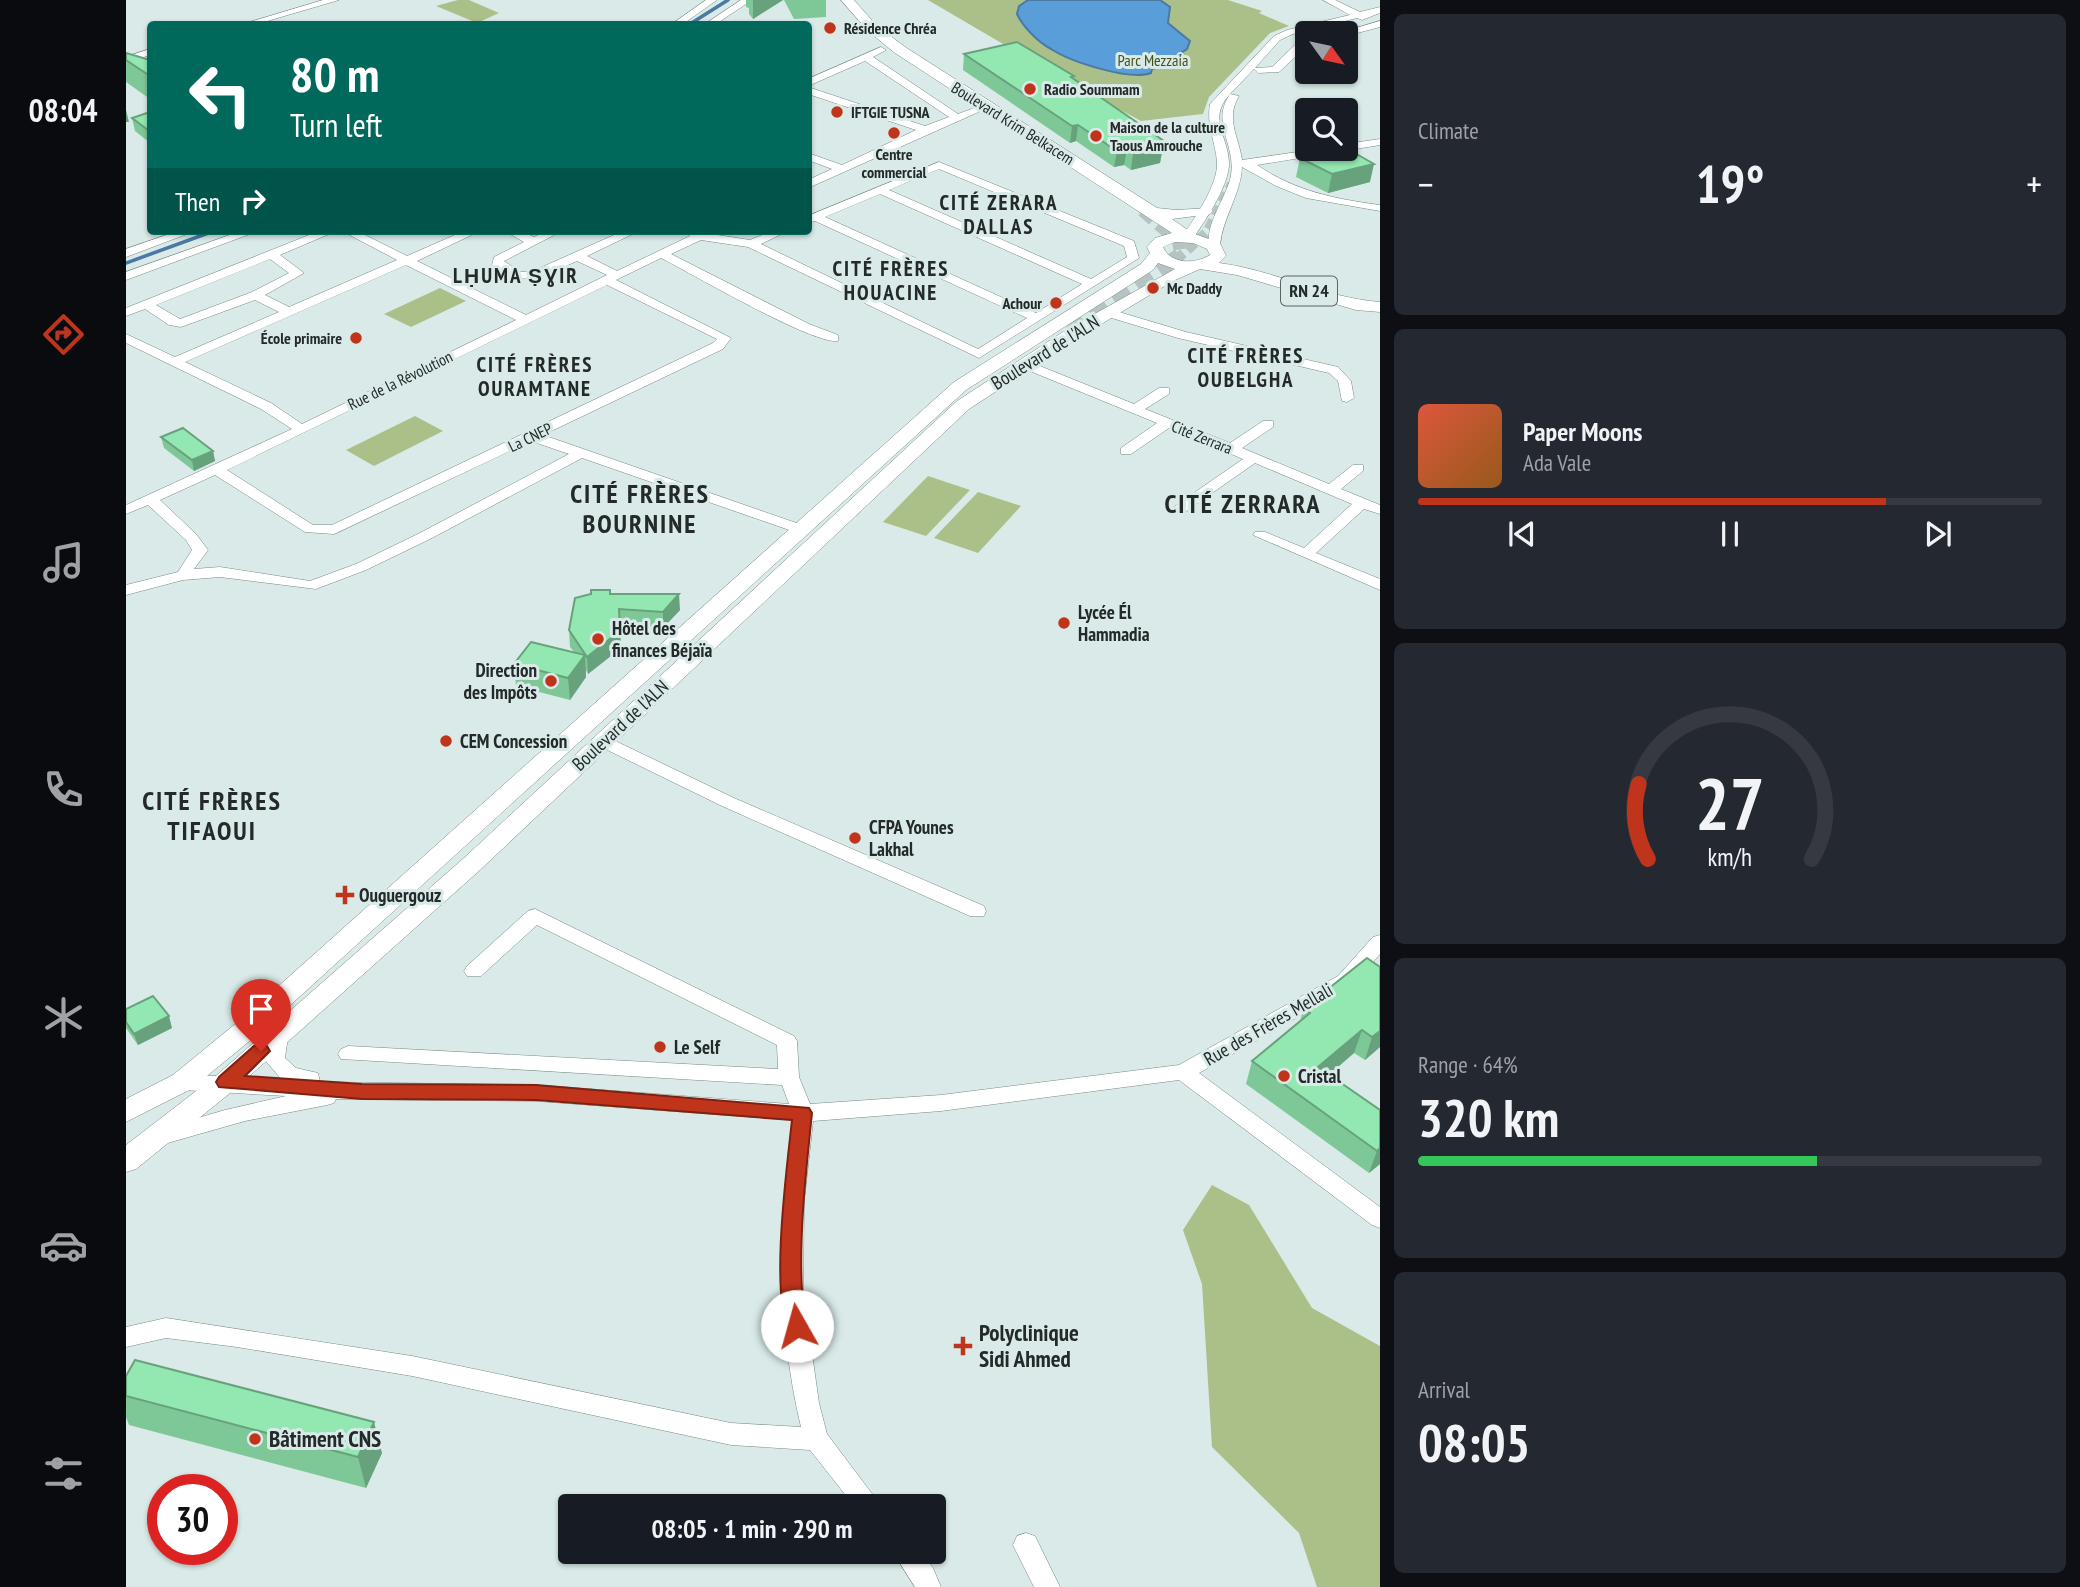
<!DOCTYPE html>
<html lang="en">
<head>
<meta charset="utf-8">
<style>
	:root { --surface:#171b24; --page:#242831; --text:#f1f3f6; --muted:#9ea1a6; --line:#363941; --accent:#bf341b }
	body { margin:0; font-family:"PT Sans Narrow",sans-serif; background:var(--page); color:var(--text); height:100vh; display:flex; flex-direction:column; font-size:26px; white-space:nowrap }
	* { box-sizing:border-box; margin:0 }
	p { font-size:23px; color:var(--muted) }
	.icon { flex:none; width:38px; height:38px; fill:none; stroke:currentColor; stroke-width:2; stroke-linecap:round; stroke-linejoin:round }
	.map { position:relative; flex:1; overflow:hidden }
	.side { display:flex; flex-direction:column; gap:14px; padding:14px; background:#0d0f14; width:700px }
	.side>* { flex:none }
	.top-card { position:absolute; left:21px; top:21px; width:665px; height:214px; border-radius:7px; box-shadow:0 2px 5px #0004; background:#00695c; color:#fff; overflow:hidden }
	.needle { width:46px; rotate:123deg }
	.fabs { position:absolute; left:1169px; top:21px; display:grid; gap:14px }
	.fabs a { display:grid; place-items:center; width:63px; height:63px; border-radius:7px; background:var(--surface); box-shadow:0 2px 5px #0004; font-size:35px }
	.speed { position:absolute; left:21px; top:1474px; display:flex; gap:14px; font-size:35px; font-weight:700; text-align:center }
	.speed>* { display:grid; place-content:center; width:91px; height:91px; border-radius:50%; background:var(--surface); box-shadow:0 2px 5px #0004; line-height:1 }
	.speed .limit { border:10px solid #d22; background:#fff; color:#111 }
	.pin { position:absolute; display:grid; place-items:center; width:60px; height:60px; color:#fff; margin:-72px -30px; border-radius:50% 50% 50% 0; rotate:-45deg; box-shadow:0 0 7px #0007 }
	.pin .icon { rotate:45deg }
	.me { position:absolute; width:77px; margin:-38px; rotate:353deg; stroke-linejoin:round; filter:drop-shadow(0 0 5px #0008) }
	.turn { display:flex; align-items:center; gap:24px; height:147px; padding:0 28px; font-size:32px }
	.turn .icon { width:91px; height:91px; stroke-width:2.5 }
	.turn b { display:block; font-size:49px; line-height:60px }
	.then { display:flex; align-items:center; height:66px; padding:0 28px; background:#0003; gap:14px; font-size:26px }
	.big { font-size:52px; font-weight:800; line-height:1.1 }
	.side .widget { flex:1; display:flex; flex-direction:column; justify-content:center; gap:10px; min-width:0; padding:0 24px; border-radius:10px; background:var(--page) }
	.side .dial { align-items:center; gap:0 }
	.dial svg { height:182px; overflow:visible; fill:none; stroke:var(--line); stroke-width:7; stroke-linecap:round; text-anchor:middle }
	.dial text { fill:var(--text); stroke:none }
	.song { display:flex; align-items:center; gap:21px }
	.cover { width:84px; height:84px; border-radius:10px; background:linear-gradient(135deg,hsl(10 70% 55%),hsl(30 70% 35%)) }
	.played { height:7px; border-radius:4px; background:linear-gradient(90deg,var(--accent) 75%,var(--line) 75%) }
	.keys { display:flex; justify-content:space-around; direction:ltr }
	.heat { display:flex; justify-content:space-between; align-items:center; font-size:38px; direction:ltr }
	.charge { height:10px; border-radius:5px; background:linear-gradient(90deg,#34c759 64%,var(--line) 0) }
	.trip { position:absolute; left:432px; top:1494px; width:388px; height:70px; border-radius:7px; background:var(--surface); box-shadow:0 2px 5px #0004; font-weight:800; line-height:70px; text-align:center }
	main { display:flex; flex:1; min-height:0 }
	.dock { display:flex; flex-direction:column; width:126px; justify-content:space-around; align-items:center; background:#090b0e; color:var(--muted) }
	.dock .icon { width:49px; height:49px }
	.dock .current { color:var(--accent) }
	.dock b { font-size:32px; color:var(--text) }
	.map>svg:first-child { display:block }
	.green { fill:#abc088 }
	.water { fill:#599dd9; stroke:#497aa4; stroke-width:2 }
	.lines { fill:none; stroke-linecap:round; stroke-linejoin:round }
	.stream { stroke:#497aa4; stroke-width:3.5 }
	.minor-tunnel { stroke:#b5c4c2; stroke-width:10; stroke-dasharray:10 5; stroke-linecap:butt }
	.major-tunnel-far1 { stroke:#b5c4c2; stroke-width:14; stroke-dasharray:14 7; stroke-linecap:butt }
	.major-tunnel { stroke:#b5c4c2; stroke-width:18; stroke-dasharray:18 9; stroke-linecap:butt }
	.minor-casing { stroke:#788886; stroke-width:1 }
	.major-casing { stroke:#788886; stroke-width:1 }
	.minor { fill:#fff; fill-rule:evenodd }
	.major { fill:#fff; fill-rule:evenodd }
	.wall { fill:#7ec898 }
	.shaded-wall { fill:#67a27c }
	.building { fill:#93e8b1; stroke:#67a27c; stroke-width:2 }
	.route { fill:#bf341b; stroke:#7c2212; stroke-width:2 }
	.poi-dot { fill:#bf341b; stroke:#d9eae8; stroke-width:2.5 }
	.labels { text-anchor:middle; stroke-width:6; stroke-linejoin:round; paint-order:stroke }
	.far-poi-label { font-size:16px; font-weight:bold; fill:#232a29; stroke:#d9eae8; text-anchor:start }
	.far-park-label { font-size:16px; fill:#415218; stroke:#d9eae8 }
	.far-street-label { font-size:16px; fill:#232a29; stroke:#d9eae8 }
	.shield { fill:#d9eae8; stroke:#5a6462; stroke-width:2 }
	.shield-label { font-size:18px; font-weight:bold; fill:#232a29 }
	.street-label { font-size:19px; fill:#232a29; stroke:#d9eae8 }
	.poi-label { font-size:19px; font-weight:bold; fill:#232a29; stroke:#d9eae8; text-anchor:start }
	.far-district-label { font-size:21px; font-weight:bold; letter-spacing:2px; fill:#232a29; stroke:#d9eae8 }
	.near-poi-label { font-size:23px; font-weight:bold; fill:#232a29; stroke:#d9eae8; text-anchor:start }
	.district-label { font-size:26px; font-weight:bold; letter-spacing:2px; fill:#232a29; stroke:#d9eae8 }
</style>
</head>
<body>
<main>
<nav class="dock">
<b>08:04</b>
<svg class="icon current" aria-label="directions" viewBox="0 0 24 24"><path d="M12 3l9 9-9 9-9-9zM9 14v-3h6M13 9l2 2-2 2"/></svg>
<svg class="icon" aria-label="music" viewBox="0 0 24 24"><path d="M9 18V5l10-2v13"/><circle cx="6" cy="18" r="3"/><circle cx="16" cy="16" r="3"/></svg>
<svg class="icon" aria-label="phone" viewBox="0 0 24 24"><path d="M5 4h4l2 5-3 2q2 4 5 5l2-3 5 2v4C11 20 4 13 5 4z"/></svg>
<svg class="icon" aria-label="climate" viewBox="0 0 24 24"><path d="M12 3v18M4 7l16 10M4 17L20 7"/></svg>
<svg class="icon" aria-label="car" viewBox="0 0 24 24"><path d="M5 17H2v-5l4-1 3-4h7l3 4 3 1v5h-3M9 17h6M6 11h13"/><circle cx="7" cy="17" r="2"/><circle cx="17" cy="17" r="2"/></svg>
<svg class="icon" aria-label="filters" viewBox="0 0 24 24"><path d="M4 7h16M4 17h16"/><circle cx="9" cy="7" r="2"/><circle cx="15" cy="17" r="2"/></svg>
</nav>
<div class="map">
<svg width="1254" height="1587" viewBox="0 0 1254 1587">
	<rect width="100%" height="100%" fill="#d9eae8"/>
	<!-- green -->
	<path class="green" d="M332 0H343L373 13 351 23 310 6Z
		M802 0H1102L1136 11 1133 13 1163 26 1144 33 1083 97 1077 114 1015 121 935 78Z
		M314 288 340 301 285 327 258 314Z
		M289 416 317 431 248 466 220 450Z
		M802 476 844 490 800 536 757 522Z
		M852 492 895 506 852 553 808 538Z
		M1086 1185 1123 1205 1186 1308 1254 1346V1587H1191L1173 1533 1086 1447 1076 1284 1057 1230Z"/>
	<!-- water -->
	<path class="water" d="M902 0H1034L1044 7 1042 23 1064 41 1061 49 1055 53 1054 61 1026 69 1025 73C1004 81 945 62 925 49 912 42 897 27 891 14L893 6Z"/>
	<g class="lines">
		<!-- stream -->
		<path class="stream" d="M564 24 602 0
			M0 263 88 231"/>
		<!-- minor-tunnel -->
		<path class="minor-tunnel" d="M1050 260 1081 232 1106 184"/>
		<!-- major-tunnel-far1 -->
		<path class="major-tunnel-far1" d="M1017 210 1053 241 1055 254 1040 264"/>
		<!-- major-tunnel -->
		<path class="major-tunnel" d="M946 334 965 316 1042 263"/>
		<defs>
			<path id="minor" d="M197 0H213L131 24H117Z
				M580 0H591L557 24H546Z
				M615 0H626L590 24H579Z
				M1197 0H1209L1234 12 1254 7V13L1236 20 1231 18 1167 34 1154 40 1129 68 1146 67 1171 43 1181 40V46L1153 72 1132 73 1128 69 1104 94 1113 96C1099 119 1113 137 1116 160L1192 149H1220V144L1254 139V145L1131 165C1169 191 1209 199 1254 205V211L1180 198 1150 186 1116 167C1115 195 1096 218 1094 246L1084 249C1077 225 1101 198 1105 175 1110 143 1084 124 1104 94 1080 120 1104 137 1103 166 1101 189 1079 221 1066 240H1058L1056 237C1068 219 1092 185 1091 163 1090 143 1080 125 1084 104L1148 36 1161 30 1224 15Z
				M1254 21V27L1220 36V33H1213Z
				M755 47 760 50 747 57 832 114 861 103 866 106 682 188V180L706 169 682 160V153L716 165 790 130 682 94V87L799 126 823 117 739 61 682 86V79Z
				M24 49V55L0 63V57Z
				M813 162 1008 241 1013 258 853 358 622 247 575 240 545 254 683 324 712 335V341C687 345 565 273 535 258L490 280 605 338 597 349 417 435 679 526 681 529 679 532H669L456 458 304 539 240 570 190 589 94 577 57 580 0 595V585L52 572 66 550 60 540 22 505 0 514V505L166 429 135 409 0 343V334L49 357 153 312 129 300 55 327 43 325 19 309 0 316V308L193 231H210L154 255 178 273 139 295 163 307 271 260 216 231H231L281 256 338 231H354L291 261 400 315 481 275 451 261C421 274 394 291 366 265L368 257 398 242 379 231H395L408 237 421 231H436L378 261 394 272H405L497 231H513L461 256 491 271 564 236 558 231H586L585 234 624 240 646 231H662L635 244 852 349 901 318 689 221 682 223V216ZM813 169 998 246 1001 257 965 279 763 190ZM754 194 956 284 910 313 699 217ZM144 259 163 273 126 292 54 319 30 305ZM280 265 390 320 176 424 145 403 59 362ZM481 285 591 339 587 343 206 525H187L101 470ZM405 441 443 454 294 533 230 564 184 581 94 567 68 569 82 550 70 534 34 500 89 475 179 532 208 534Z
				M52 231H69L0 257V249Z
				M115 231H132L0 280V272Z
				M983 309 1060 332 1212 367 1225 381 1228 398 1221 402 1216 401 1212 381 1203 373 1052 338 979 316V310Z
				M899 360 1008 404 1033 388H1043V394L1019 409 1104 443 1137 421H1147V427L1116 448 1203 484 1227 465H1237V471L1215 489 1254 505V514L1238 509 1190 553 1254 579V590L1127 535 1129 532H1139L1178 548 1226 504 1129 463 1059 512H1049L1047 509 1049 506 1117 459 1043 428 1005 454H995V448L1031 423 894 367V361Z
				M477 735 608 798 858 906 860 911 858 916H844L596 806 471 745 469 741 471 737Z
				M409 909 668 1036 671 1041 673 1077 684 1104 815 1095 1053 1065 1212 976 1247 937 1254 935V954L1226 986 1073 1073 1254 1207V1228L1246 1225 1053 1080 815 1111 687 1121 678 1202 677 1290 693 1403 701 1434 756 1507H729L684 1450 605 1445 286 1376 111 1347 40 1338 0 1347V1327L40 1318 286 1356 605 1423 675 1427C650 1324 654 1224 666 1120L410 1101 210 1099 208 1103 201 1105 119 1121 38 1144 31 1142 28 1136 31 1130 99 1110 160 1096 56 1090 49 1088 46 1082 49 1076 56 1074 156 1080 139 1060 145 1031 152 1028 159 1031 162 1036 159 1058 170 1068 192 1073 194 1082 410 1085 663 1104 656 1085 215 1059 212 1054 215 1049 222 1046 652 1069 651 1045 411 925 355 976H341L338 971 341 966 402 911Z
				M900 1533 909 1536 934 1587H908L887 1545 891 1536Z
				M767 1552H795L807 1568 815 1587H789Z"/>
			<path id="major" d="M715 0H728L750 25 779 47 1031 208 1050 210 1084 208 1087 211 1084 214 1046 219 1066 233 1094 243 1100 256 1093 263C1148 270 1199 298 1254 302V312L1230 310 1111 275 1074 269 1047 281 952 338 843 409 354 870 109 1089 10 1169 0 1172V1145L91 1075 338 858 831 401 940 330 1049 269 1032 263 1027 270 840 390 137 1030 65 1089 0 1122V1099L47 1075 119 1016 828 382 1015 264 1024 253 1021 247 1029 238 1046 233 769 53 742 31ZM1049 242 1067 243 1081 249 1084 255C1069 264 1045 265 1037 247Z"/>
		</defs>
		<!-- minor casing -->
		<use href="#minor" class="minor-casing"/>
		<!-- major casing -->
		<use href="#major" class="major-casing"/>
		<!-- minor -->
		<use href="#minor" class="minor"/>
		<!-- major -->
		<use href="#major" class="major"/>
	</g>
	<!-- wall -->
	<path class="wall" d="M620 0H657L627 19 623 14V8L620 7Z
		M658 0H700V17L668 19Z
		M0 53 24 60V99L0 82Z
		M838 54 948 76 947 78 1038 141 1034 163 1005 170 998 165 988 167 950 141 944 143 837 70Z
		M24 112V143L9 131 6 118Z
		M1174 158 1244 182 1202 193 1170 177Z
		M35 437 87 451 89 461 68 471 38 448Z
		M465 594H484L554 610 537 628 494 626 495 648 462 674 460 670V677L444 700 390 686 388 664 448 652 444 647 443 630Z
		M1241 958 1254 1047 1239 1060 1228 1053 1203 1075 1254 1110V1164L1243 1173 1120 1084 1126 1061 1174 1021 1178 1008Z
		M0 1009 46 1028 12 1045 0 1028Z
		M0 1376 256 1453 240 1488 3 1425 0 1417Z"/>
	<!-- shaded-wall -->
	<path class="shaded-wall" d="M627 0H657L627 19Z
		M0 110 3 122H0Z
		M952 125 950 141 944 143 946 126Z
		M1038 141 1034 163 1005 170 1007 153 1030 142Z
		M1001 149 998 165 988 167 991 151Z
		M1248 164 1244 182 1202 193 1206 174Z
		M87 451 89 461 68 471 66 460Z
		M553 594 554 610 537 628V612Z
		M494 631 495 648 462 674 461 657Z
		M459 655 460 677 444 700 442 678Z
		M43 1016 46 1028 12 1045 8 1034Z
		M1236 1030 1228 1053 1185 1090 1192 1067Z
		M1254 1031V1047L1239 1060 1246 1037Z
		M1254 1148V1164L1243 1173 1251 1151Z
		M248 1422 256 1453 240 1488 232 1457Z"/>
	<!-- building -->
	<path class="building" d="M891 42 948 76 945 77 1038 141 1030 142 1036 146 1007 153 1001 149 991 151 952 125 946 126 838 54Z
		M0 53 24 60V76L0 60Z
		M24 112V130H22L6 118Z
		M1220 148 1248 164 1206 174 1174 158 1214 149H1220Z
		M57 428 87 451 66 460 35 437Z
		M465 590H484V594H553L537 612 493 609 494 631 461 657 443 630 449 598 465 594Z
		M405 642 459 655 442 678 388 664Z
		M1241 958 1254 967V1031L1246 1037 1236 1030 1192 1067 1254 1110V1148L1251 1151 1126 1061 1184 1013 1178 1008Z
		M27 996 43 1016 8 1034 0 1022V1009Z
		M9 1360 248 1422 232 1457 0 1396V1376Z"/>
	<!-- route -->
	<path class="route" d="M135 1044 141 1046 144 1051 119 1076 236 1084 410 1085 683 1108 686 1113C680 1172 673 1231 676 1290 677 1304 684 1320 678 1332L671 1335 663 1332C644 1292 661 1167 666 1120L410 1100 236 1099 93 1087 90 1082 93 1077 128 1046Z"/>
	<!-- markers -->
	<g class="poi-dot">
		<circle cx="704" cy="28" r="7"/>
		<circle cx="904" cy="89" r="7"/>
		<circle cx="711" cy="112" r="7"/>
		<circle cx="768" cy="133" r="7"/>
		<circle cx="970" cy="136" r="7"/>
		<circle cx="1027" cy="288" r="7"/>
		<circle cx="930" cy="303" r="7"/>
		<circle cx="230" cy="338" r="7"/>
		<circle cx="938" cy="623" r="7"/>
		<circle cx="472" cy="639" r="7"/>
		<circle cx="425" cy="681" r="7"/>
		<circle cx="320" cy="741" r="7"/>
		<circle cx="729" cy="838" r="7"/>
		<path d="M215.5 884.5h7v7h7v7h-7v7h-7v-7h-7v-7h7z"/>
		<circle cx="534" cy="1047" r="7"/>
		<circle cx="1158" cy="1076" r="7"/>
		<path d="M833.5 1335.5h7v7h7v7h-7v7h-7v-7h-7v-7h7z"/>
		<circle cx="129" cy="1439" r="7"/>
	</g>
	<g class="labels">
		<!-- far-poi labels -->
		<g class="far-poi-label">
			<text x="718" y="34">Résidence Chréa</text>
			<text x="918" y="95">Radio Soummam</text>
			<text x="725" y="118">IFTGIE TUSNA</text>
			<text x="984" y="133">Maison de la culture<tspan x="984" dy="18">Taous Amrouche</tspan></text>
			<text x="768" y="160" text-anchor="middle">Centre<tspan x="768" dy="18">commercial</tspan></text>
			<text x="1041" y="294">Mc Daddy</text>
			<text x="916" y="309" text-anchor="end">Achour</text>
			<text x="216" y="344" text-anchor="end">École primaire</text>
		</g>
		<!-- far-park labels -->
		<g class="far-park-label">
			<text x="1027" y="66">Parc Mezzaia</text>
		</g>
		<!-- far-street labels -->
		<g class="far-street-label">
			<text transform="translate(887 123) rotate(32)" y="6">Boulevard Krim Belkacem</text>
			<text transform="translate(274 380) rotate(-26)" y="6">Rue de la Révolution</text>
			<text transform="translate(404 437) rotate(-26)" y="6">La CNEP</text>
			<text transform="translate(1076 437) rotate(22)" y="6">Cité Zerrara</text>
		</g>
		<!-- shield labels -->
		<rect class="shield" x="1155" y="276.5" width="56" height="29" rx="5"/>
		<g class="shield-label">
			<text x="1183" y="297">RN 24</text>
		</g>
		<!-- street labels -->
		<g class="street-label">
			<text transform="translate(919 352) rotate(-32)" y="7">Boulevard de l'ALN</text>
			<text transform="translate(494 725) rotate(-43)" y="7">Boulevard de l'ALN</text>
			<text transform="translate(1142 1024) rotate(-30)" y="7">Rue des Frères Mellali</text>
		</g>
		<!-- poi labels -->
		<g class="poi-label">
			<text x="952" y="619">Lycée Él<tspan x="952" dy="22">Hammadia</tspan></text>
			<text x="486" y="635">Hôtel des<tspan x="486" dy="22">finances Béjaïa</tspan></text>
			<text x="411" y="677" text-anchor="end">Direction<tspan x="411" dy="22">des Impôts</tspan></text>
			<text x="334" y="748">CEM Concession</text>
			<text x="743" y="834">CFPA Younes<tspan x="743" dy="22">Lakhal</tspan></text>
			<text x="233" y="902">Ouguergouz</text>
			<text x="548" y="1054">Le Self</text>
			<text x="1172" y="1083">Cristal</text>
		</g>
		<!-- far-district labels -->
		<g class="far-district-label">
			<text x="873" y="210">CITÉ ZERARA<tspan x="873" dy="24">DALLAS</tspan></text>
			<text x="765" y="276">CITÉ FRÈRES<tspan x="765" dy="24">HOUACINE</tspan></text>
			<text x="390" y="283">LḤUMA ṢƔIR</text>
			<text x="1120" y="363">CITÉ FRÈRES<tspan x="1120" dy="24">OUBELGHA</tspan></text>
			<text x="409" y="372">CITÉ FRÈRES<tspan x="409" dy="24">OURAMTANE</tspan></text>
		</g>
		<!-- near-poi labels -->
		<g class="near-poi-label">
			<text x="853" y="1341">Polyclinique<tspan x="853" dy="26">Sidi Ahmed</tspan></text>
			<text x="143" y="1447">Bâtiment CNS</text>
		</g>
		<!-- district labels -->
		<g class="district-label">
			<text x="514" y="503">CITÉ FRÈRES<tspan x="514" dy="30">BOURNINE</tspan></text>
			<text x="1117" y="513">CITÉ ZERRARA</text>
			<text x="86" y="810">CITÉ FRÈRES<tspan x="86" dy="30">TIFAOUI</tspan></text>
		</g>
	</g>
</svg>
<div class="fabs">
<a><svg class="needle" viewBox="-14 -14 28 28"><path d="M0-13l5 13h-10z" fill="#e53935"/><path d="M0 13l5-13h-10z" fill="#9ea1a6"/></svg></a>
<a><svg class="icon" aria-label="search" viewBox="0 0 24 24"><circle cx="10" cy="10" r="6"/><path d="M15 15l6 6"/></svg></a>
</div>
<div class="speed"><div class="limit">30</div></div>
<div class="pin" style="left:135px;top:1051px;background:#d93025"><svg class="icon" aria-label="arrive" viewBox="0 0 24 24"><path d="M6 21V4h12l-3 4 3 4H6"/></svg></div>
<svg class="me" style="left:671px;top:1326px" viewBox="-20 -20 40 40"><circle r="19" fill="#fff"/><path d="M0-13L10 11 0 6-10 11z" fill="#bf341b"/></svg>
<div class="trip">08:05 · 1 min · 290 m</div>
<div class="top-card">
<div class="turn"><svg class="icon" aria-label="left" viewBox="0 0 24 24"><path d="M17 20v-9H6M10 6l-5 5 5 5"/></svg><div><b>80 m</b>Turn left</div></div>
<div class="then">Then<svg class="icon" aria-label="right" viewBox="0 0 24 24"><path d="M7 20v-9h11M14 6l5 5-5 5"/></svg></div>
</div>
</div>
<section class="side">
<div class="widget"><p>Climate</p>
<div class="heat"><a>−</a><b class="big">19°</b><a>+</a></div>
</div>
<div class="widget">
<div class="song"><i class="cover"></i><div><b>Paper Moons</b><p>Ada Vale</p></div></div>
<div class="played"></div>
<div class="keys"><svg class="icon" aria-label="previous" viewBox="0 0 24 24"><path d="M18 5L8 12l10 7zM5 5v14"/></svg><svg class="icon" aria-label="pause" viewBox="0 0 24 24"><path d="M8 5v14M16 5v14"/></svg><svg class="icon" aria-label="next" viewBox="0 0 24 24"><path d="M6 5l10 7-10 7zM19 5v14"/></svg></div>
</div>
<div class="widget dial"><svg viewBox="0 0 100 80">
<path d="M14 69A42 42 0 1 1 86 69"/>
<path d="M14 69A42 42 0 0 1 10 36" stroke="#bf341b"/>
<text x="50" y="56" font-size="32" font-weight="700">27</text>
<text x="50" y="72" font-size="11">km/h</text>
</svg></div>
<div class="widget"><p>Range · 64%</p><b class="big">320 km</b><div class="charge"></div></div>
<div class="widget"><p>Arrival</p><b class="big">08:05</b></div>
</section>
</main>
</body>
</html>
